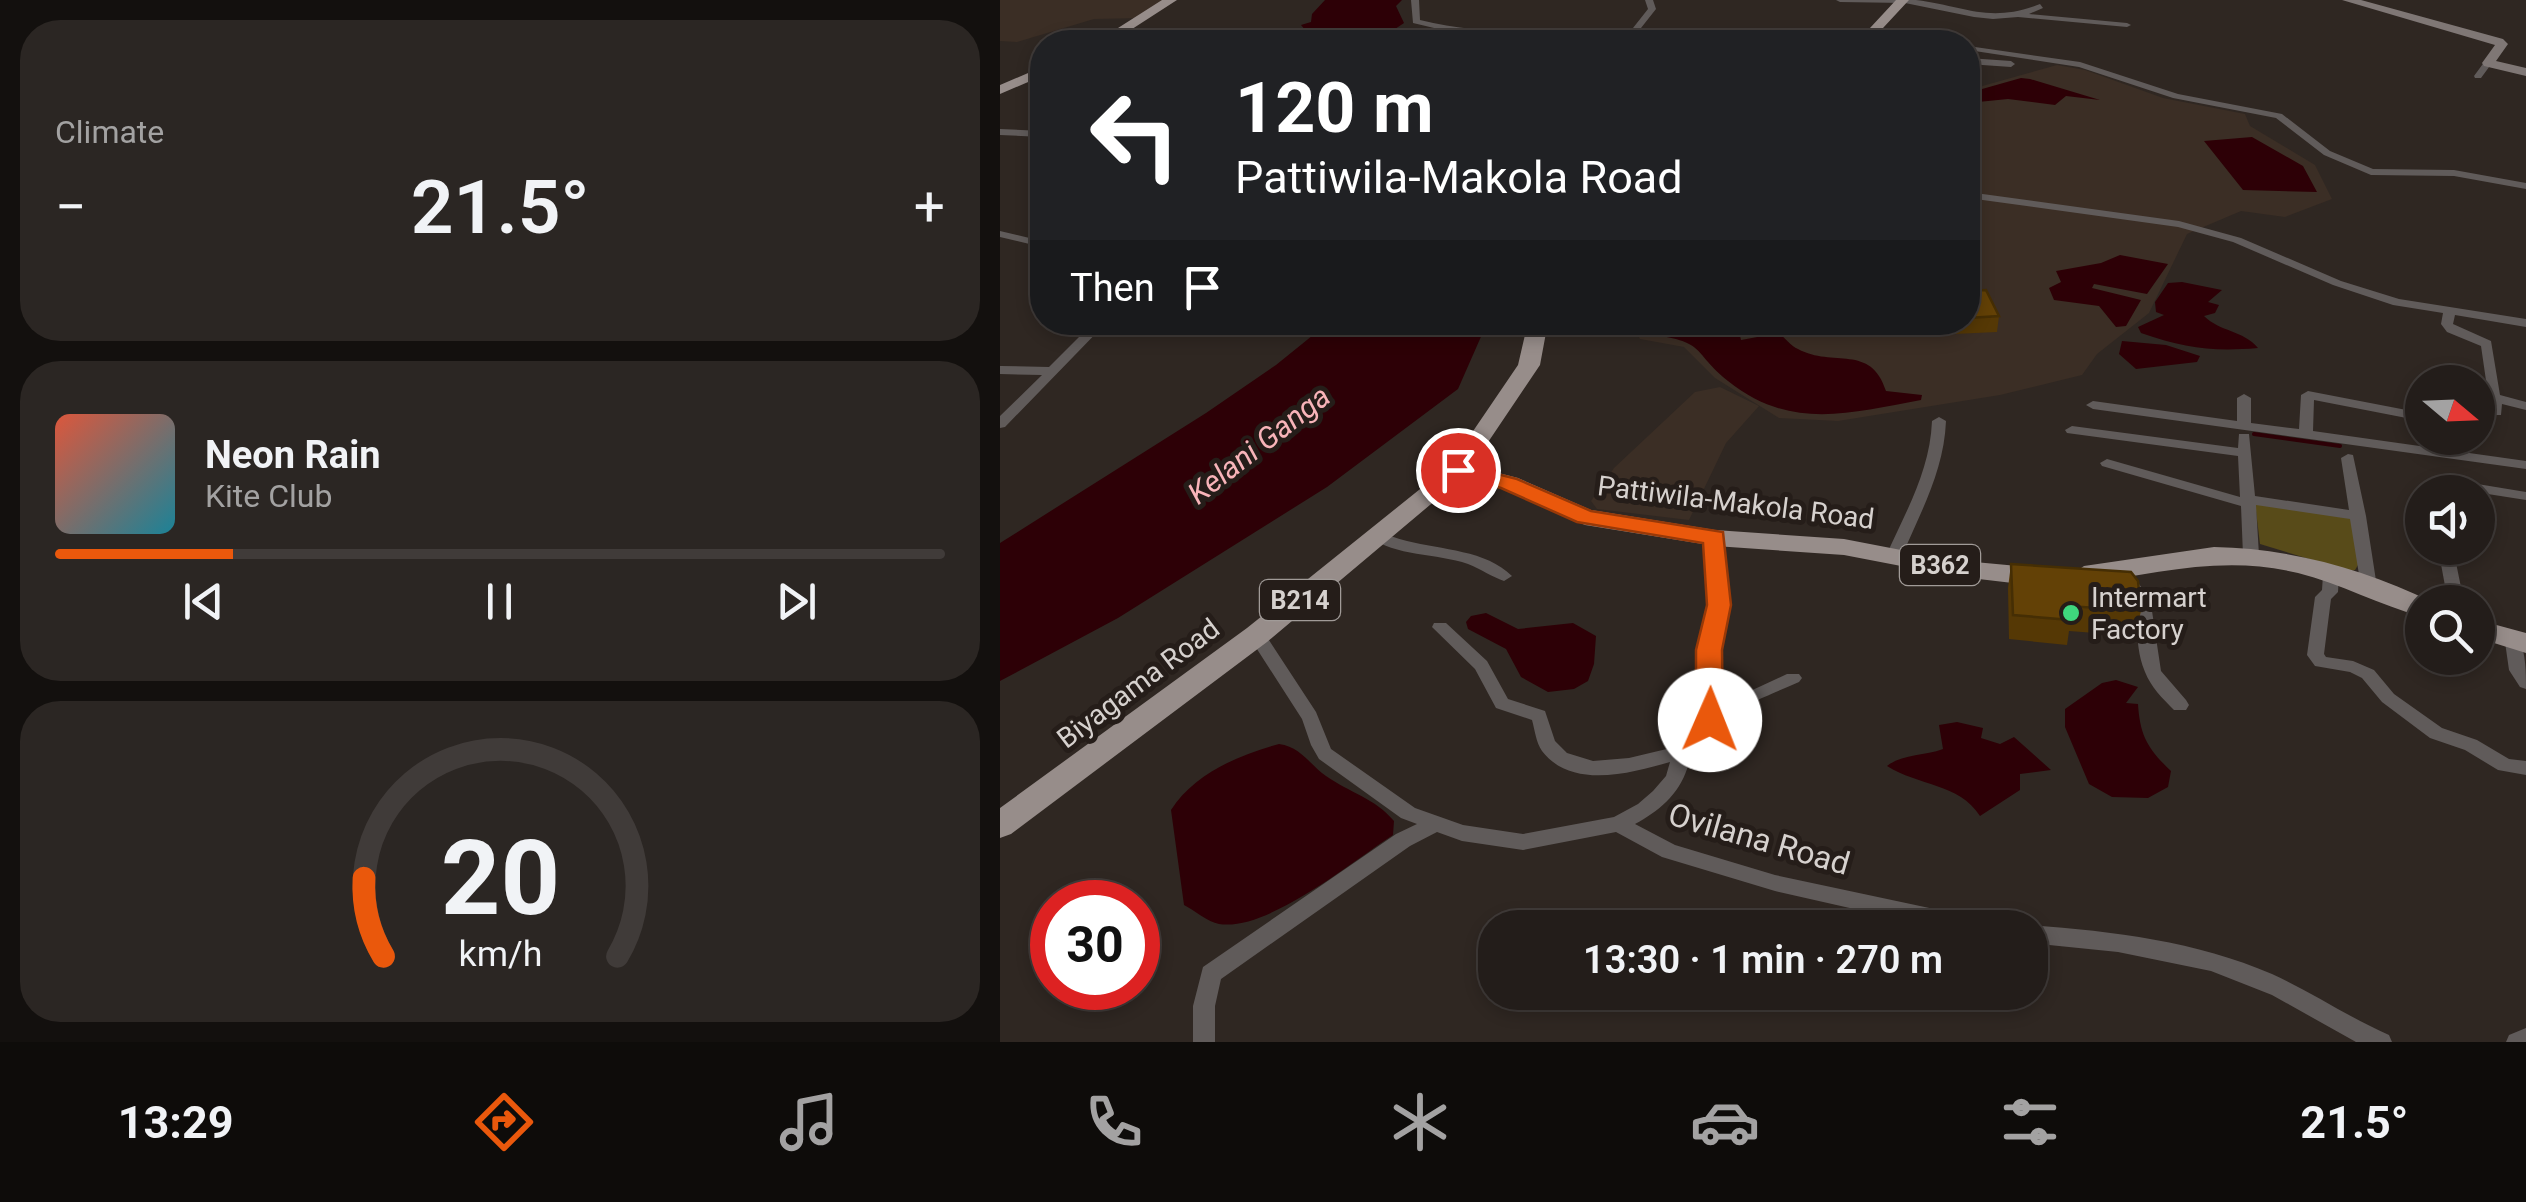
<!DOCTYPE html>
<html lang="en">
<head>
<meta charset="utf-8">
<style>
	:root { --surface:#231d1a; --page:#2b2623; --text:#f1f3f6; --muted:#a3a2a2; --line:#403b39; --accent:#ea580c }
	body { margin:0; font-family:Roboto,sans-serif; background:var(--page); color:var(--text); height:100vh; display:flex; flex-direction:column; font-size:38px; white-space:nowrap }
	* { box-sizing:border-box; margin:0 }
	p { font-size:32px; color:var(--muted) }
	.icon { flex:none; width:55px; height:55px; fill:none; stroke:currentColor; stroke-width:2; stroke-linecap:round; stroke-linejoin:round }
	.map { position:relative; flex:1; overflow:hidden }
	.side { display:flex; flex-direction:column; gap:20px; padding:20px; background:#13100e; width:1000px }
	.side>* { flex:none }
	.hud { position:absolute; left:30px; top:30px; width:950px; height:305px; border-radius:40px; box-shadow:0 5px 15px #0003,0 0 0 2px var(--line); background:#202124; color:#fff; overflow:hidden }
	.needle { width:65px; rotate:109deg }
	.fabs { position:absolute; left:1405px; top:365px; display:grid; gap:20px }
	.fabs a { display:grid; place-items:center; width:90px; height:90px; border-radius:50%; background:var(--surface); box-shadow:0 5px 15px #0003,0 0 0 2px var(--line); font-size:50px }
	.speed { position:absolute; left:30px; top:880px; display:flex; gap:20px; font-size:50px; font-weight:700; text-align:center }
	.speed>* { display:grid; place-content:center; width:130px; height:130px; border-radius:50%; background:var(--surface); box-shadow:0 5px 15px #0003,0 0 0 2px var(--line); line-height:1 }
	.speed .limit { border:15px solid #d22; background:#fff; color:#111 }
	.pin { position:absolute; display:grid; place-items:center; width:85px; height:85px; color:#fff; margin:-42px; border:5px solid #fff; border-radius:50%; box-shadow:0 2px 10px #0007 }
	.me { position:absolute; width:110px; margin:-55px; rotate:1deg; stroke-linejoin:round; filter:drop-shadow(0 0 8px #0008) }
	.turn { display:flex; align-items:center; gap:35px; height:210px; padding:0 40px; font-size:45px }
	.turn .icon { width:130px; height:130px; stroke-width:2.5 }
	.turn b { display:block; font-size:70px; line-height:85px }
	.then { display:flex; align-items:center; height:95px; padding:0 40px; background:#0003; gap:20px; font-size:38px }
	.big { font-size:75px; font-weight:600; line-height:1.1 }
	.side .widget { flex:1; display:flex; flex-direction:column; justify-content:center; gap:15px; min-width:0; padding:0 35px; border-radius:40px; background:var(--page) }
	.side .dial { align-items:center; gap:0 }
	.dial svg { height:260px; overflow:visible; fill:none; stroke:var(--line); stroke-width:7; stroke-linecap:round; text-anchor:middle }
	.dial text { fill:var(--text); stroke:none }
	.song { display:flex; align-items:center; gap:30px }
	.cover { width:120px; height:120px; border-radius:15px; background:linear-gradient(135deg,hsl(10 70% 55%),hsl(190 70% 35%)) }
	.played { height:10px; border-radius:5px; background:linear-gradient(90deg,var(--accent) 20%,var(--line) 20%) }
	.keys { display:flex; justify-content:space-around; direction:ltr }
	.heat { display:flex; justify-content:space-between; align-items:center; font-size:55px; direction:ltr }
	.trip { position:absolute; left:478px; top:910px; width:570px; height:100px; border-radius:40px; background:var(--surface); box-shadow:0 5px 15px #0003,0 0 0 2px var(--line); font-weight:600; line-height:100px; text-align:center }
	.tabs { display:flex; height:160px; justify-content:space-around; align-items:center; background:#0e0c0a; color:var(--muted) }
	.tabs .icon { width:70px; height:70px }
	.tabs .active { color:var(--accent) }
	.tabs b { font-size:45px; color:var(--text) }
	main { display:flex; flex:1; min-height:0 }
	.map>svg:first-child { display:block }
	.built { fill:#3b2e25 }
	.green { fill:#584b19 }
	.water { fill:#2d0006 }
	.lines { fill:none; stroke-linecap:round; stroke-linejoin:round }
	.stream { stroke:#2d0006; stroke-width:4 }
	.street { fill:#605b5a; fill-rule:evenodd }
	.secondary { fill:#7f7775; fill-rule:evenodd }
	.primary { fill:#978d8a; fill-rule:evenodd }
	.wall { fill:#553805 }
	.building { fill:#634106; stroke:#452e04; stroke-width:2.5 }
	.route { fill:#ea580c; stroke:#983908; stroke-width:2.5 }
	.poi-dot { fill:#3fd77d; stroke:#251d19; stroke-width:4 }
	.labels { text-anchor:middle; stroke-width:10; stroke-linejoin:round; paint-order:stroke }
	.shield { fill:#251d19; stroke:#a19b98; stroke-width:2.5 }
	.shield-label { font-size:25px; font-weight:bold; fill:#d6d1ce }
	.street-label { font-size:28px; fill:#d6d1ce; stroke:#251d19 }
	.poi-label { font-size:28px; fill:#d6d1ce; stroke:#251d19; text-anchor:start }
	.water-label { font-size:30px; font-style:italic; fill:#f8b4b9; stroke:#251d19 }
	.near-street-label { font-size:32px; fill:#d6d1ce; stroke:#251d19 }
</style>
</head>
<body>
<main>
<section class="side">
<div class="widget"><p>Climate</p>
<div class="heat"><a>−</a><b class="big">21.5°</b><a>+</a></div>
</div>
<div class="widget">
<div class="song"><i class="cover"></i><div><b>Neon Rain</b><p>Kite Club</p></div></div>
<div class="played"></div>
<div class="keys"><svg class="icon" aria-label="previous" viewBox="0 0 24 24"><path d="M18 5L8 12l10 7zM5 5v14"/></svg><svg class="icon" aria-label="pause" viewBox="0 0 24 24"><path d="M8 5v14M16 5v14"/></svg><svg class="icon" aria-label="next" viewBox="0 0 24 24"><path d="M6 5l10 7-10 7zM19 5v14"/></svg></div>
</div>
<div class="widget dial"><svg viewBox="0 0 100 80">
<path d="M14 69A42 42 0 1 1 86 69"/>
<path d="M14 69A42 42 0 0 1 8 45" stroke="#ea580c"/>
<text x="50" y="56" font-size="32" font-weight="700">20</text>
<text x="50" y="72" font-size="11">km/h</text>
</svg></div>
</section>
<div class="map">
<svg width="1526" height="1042" viewBox="0 0 1526 1042">
	<rect width="100%" height="100%" fill="#2f2722"/>
	<!-- built -->
	<path class="built" d="M0 0H166L141 18 94 19 17 42 0 41Z
		M1057 65 1085 70 1163 98 1245 114 1250 126 1315 165 1332 199 1285 217 1241 211 1187 234 1149 313 1097 354 1082 375 1000 395 838 421 779 418 715 378 684 347 640 339 631 323 968 322V90Z
		M720 387 759 406 726 443 689 520 597 509 591 501 614 468 695 392Z
		M455 477 497 487 467 509 450 507 433 497Z"/>
	<!-- green -->
	<path class="green" d="M1255 503 1354 519 1361 560 1355 570 1349 571 1260 544Z"/>
	<!-- water -->
	<path class="water" d="M325 0H402L396 6 404 23 395 29 405 34 392 42H292V34L306 31 301 25 311 22 312 14Z
		M1021 78 1030 79 1100 100 1066 96 1055 105 1008 99 968 103V93Z
		M1252 137 1303 166 1317 192 1243 190 1204 141Z
		M1120 255 1168 264 1147 294 1094 284 1092 288 1141 300 1126 326 1116 327 1099 306 1054 300 1049 288 1061 282 1056 271 1101 263Z
		M1182 282 1222 290 1208 302 1219 305 1215 313 1204 316C1220 332 1243 330 1258 348 1212 352 1185 348 1141 333L1138 327 1164 315 1156 312 1155 302 1168 283Z
		M328 323H487L458 389 327 487 118 618 0 681V543L206 413 276 365Z
		M646 323H777L779 329 738 327 741 340 779 333C785 338 791 346 798 349 833 368 871 343 886 391L922 395 921 400C850 413 790 431 728 381 692 352 707 342 653 335Z
		M1122 341 1166 345 1200 356 1197 362 1136 369 1119 354Z
		M486 613 518 629 573 623 596 636 594 664 588 681 574 689 548 692 521 677 506 649 468 629 466 622 471 616Z
		M1116 680 1138 687 1126 703 1138 704C1140 736 1148 749 1171 771L1168 787 1148 798 1112 797 1089 784 1065 727V709L1102 683Z
		M957 722 983 728 981 738 1000 744 1014 737 1051 770 1020 774V790L980 816C959 783 918 786 887 766 902 754 924 756 943 749L939 725Z
		M279 744C301 747 309 764 326 776 350 793 375 798 394 821L393 835C353 861 267 932 219 924 208 922 194 910 184 905L171 810C194 774 238 755 279 744Z"/>
	<g class="lines">
		<!-- stream -->
		<path class="stream" d="M1254 434 1340 446"/>
		<!-- street -->
		<path class="street" d="M411 0H419L420 20C491 38 562 29 635 30L633 28 648 9 645 0H653L656 9 641 28 644 31 668 33 708 42 632 35 487 37 451 32 413 23Z
			M836 0C862 0 890 0 916 0 965 6 989 24 1040 4L1043 8 1029 14 1127 23 1131 25 1127 27 1018 17 993 19 974 17 905 3 840 2Z
			M868 35 928 40 932 42 865 39V35Z
			M968 46 1080 62 1178 94 1282 114 1330 151 1373 169 1454 170 1526 183V189L1454 176 1371 175 1324 155 1276 118 1173 98 1079 67 968 50Z
			M968 58 1011 61 1015 64 1011 67 968 64Z
			M1485 61 1492 63 1481 78H1475L1474 76Z
			M0 129 42 131V137L0 135Z
			M968 192 1179 221 1241 238 1341 281 1399 299 1526 319V327L1455 315 1453 324 1491 341 1500 395 1526 402V410L1502 404 1501 415H1491L1481 346 1447 332 1441 324 1443 313 1393 305 1333 285 1233 242 1178 227 968 198Z
			M0 231 42 241V247L0 237Z
			M94 322H107L5 427 0 428V416L42 375 0 374V366L49 367Z
			M1308 391 1422 413V421L1314 400 1313 431 1526 461V469L1093 409 1086 405 1093 401 1237 421V398L1244 394 1251 398V423L1299 429 1301 395Z
			M939 417 946 421C944 471 921 511 902 556L894 561 889 559 886 556C906 511 930 471 932 421Z
			M1072 426 1238 448 1239 434H1249L1255 496 1349 510 1341 458 1348 454 1353 455 1366 516 1377 587 1369 592 1361 587 1350 519 1256 505 1259 555 1251 560 1243 555 1241 506 1102 466 1100 463 1107 459 1240 497 1238 456 1067 433 1065 430Z
			M1441 478 1526 492V500L1443 487 1441 492H1427L1428 483Z
			M377 531C387 534 397 539 407 541 442 550 486 550 512 576L504 581C492 577 481 569 468 564 437 553 395 557 369 536L372 533Z
			M715 533 723 538 727 605 717 650 718 706 787 674H799L802 678 799 682C763 698 718 713 694 747 690 754 690 761 687 769 679 794 658 812 635 824L675 845 775 875 981 919 988 922 991 928H938L775 891 662 857 616 832 523 850 462 841 437 832 410 846 221 979 215 1006V1042H193V1006L203 967 396 834 417 824 401 818 319 759 311 745 302 719 255 646 249 635 251 631H263L316 712 331 749 415 808 463 825 523 834 614 817 638 804 653 791 666 776 670 762C631 773 572 790 542 751 536 742 535 731 532 720L496 708 475 669 432 627 434 623H446L487 661 508 699 545 711 555 741 567 753 593 761 629 758 675 747 700 719 701 650 711 605 707 538Z
			M1438 548H1453L1464 602H1448Z
			M1331 570 1339 575 1338 592 1331 599 1324 654 1326 657 1353 661 1374 670 1394 694 1442 728 1477 740 1509 759 1526 761V775L1498 770 1465 750 1430 738 1382 702 1362 678 1350 672 1315 666 1307 655 1315 597 1322 590 1323 575Z
			M1128 576 1134 577 1144 591 1152 611 1161 671 1186 700 1189 705 1186 710H1174C1162 698 1151 687 1145 672 1131 637 1145 617 1120 581Z
			M1513 636 1519 638C1526 654 1526 672 1526 689L1520 687 1509 670 1505 642 1507 638Z
			M1030 925C1112 931 1196 941 1272 974 1312 992 1348 1017 1389 1035L1392 1042H1356L1272 995 1211 971 1118 952 1030 943V928H1023Z
			M1526 1028V1042H1506L1509 1035Z"/>
		<!-- secondary -->
		<path class="secondary" d="M1342 0H1361L1503 39 1508 44 1496 61 1526 68V76L1484 66 1482 63 1495 45Z"/>
		<!-- primary -->
		<path class="primary" d="M162 0H177L112 42H96Z
			M896 0H909L870 42H857Z
			M42 67V76L0 94V85Z
			M528 322H548L540 365 472 466 518 478 591 510 715 530 844 539 953 560 1039 568 1052 577 1039 586 953 576 844 555 715 546 585 525 500 488 462 478 267 642 11 834 0 838V808L247 628 450 465 518 365Z
			M1214 547C1288 548 1366 569 1432 602H1422V617C1380 605 1341 584 1298 573 1224 555 1158 573 1084 584L1071 575 1084 566Z
			M1478 620 1526 633V653L1478 638Z"/>
	</g>
	<!-- wall -->
	<path class="wall" d="M968 286 970 291 999 316 997 332 954 334 949 322H968Z
		M1011 564 1141 611 1135 636 1069 631 1067 645 1009 639 1008 588Z"/>
	<!-- building -->
	<path class="building" d="M968 286 970 291 986 290 999 316 968 318Z
		M1011 564 1131 572 1138 581 1141 611 1069 606 1071 620 1013 615Z"/>
	<!-- route -->
	<path class="route" d="M458 464 517 479 591 511 723 532 731 605 722 650 723 720 719 727H700L696 720V650L707 605 703 543 577 522 501 488 451 475 447 470 451 465Z"/>
	<!-- markers -->
	<circle class="poi-dot" cx="1071" cy="613" r="10"/>
	<g class="labels">
		<!-- shield labels -->
		<g class="shield">
			<rect x="900" y="545" width="80" height="40" rx="8"/>
			<rect x="260" y="580" width="80" height="40" rx="8"/>
		</g>
		<g class="shield-label">
			<text x="940" y="574">B362</text>
			<text x="300" y="609">B214</text>
		</g>
		<!-- street labels -->
		<g class="street-label">
			<text transform="translate(736 502) rotate(7)" y="10">Pattiwila-Makola Road</text>
			<text transform="translate(138 683) rotate(-37)" y="10">Biyagama Road</text>
		</g>
		<!-- poi labels -->
		<g class="poi-label">
			<text x="1091" y="607">Intermart<tspan x="1091" dy="32">Factory</tspan></text>
		</g>
		<!-- water labels -->
		<g class="water-label">
			<text transform="translate(259 445) rotate(-38)" y="10">Kelani Ganga</text>
		</g>
		<!-- near-street labels -->
		<g class="near-street-label">
			<text transform="translate(759 839) rotate(16)" y="11">Ovilana Road</text>
		</g>
	</g>
</svg>
<div class="fabs">
<a><svg class="needle" viewBox="-14 -14 28 28"><path d="M0-13l5 13h-10z" fill="#e53935"/><path d="M0 13l5-13h-10z" fill="#a3a2a2"/></svg></a>
<a><svg class="icon" aria-label="sound" viewBox="0 0 24 24"><path d="M4 9h4l5-4v14l-5-4H4zM17 9q2 3 0 6"/></svg></a>
<a><svg class="icon" aria-label="search" viewBox="0 0 24 24"><circle cx="10" cy="10" r="6"/><path d="M15 15l6 6"/></svg></a>
</div>
<div class="speed"><div class="limit">30</div></div>
<div class="pin" style="left:458px;top:470px;background:#d93025"><svg class="icon" aria-label="arrive" viewBox="0 0 24 24"><path d="M6 21V4h12l-3 4 3 4H6"/></svg></div>
<svg class="me" style="left:710px;top:720px" viewBox="-20 -20 40 40"><circle r="19" fill="#fff"/><path d="M0-13L10 11 0 6-10 11z" fill="#ea580c"/></svg>
<div class="trip">13:30 · 1 min · 270 m</div>
<div class="hud">
<div class="turn"><svg class="icon" aria-label="left" viewBox="0 0 24 24"><path d="M17 20v-9H6M10 6l-5 5 5 5"/></svg><div><b>120 m</b>Pattiwila-Makola Road</div></div>
<div class="then">Then<svg class="icon" aria-label="arrive" viewBox="0 0 24 24"><path d="M6 21V4h12l-3 4 3 4H6"/></svg></div>
</div>
</div>
</main>
<nav class="tabs">
<b>13:29</b>
<svg class="icon active" aria-label="directions" viewBox="0 0 24 24"><path d="M12 3l9 9-9 9-9-9zM9 14v-3h6M13 9l2 2-2 2"/></svg>
<svg class="icon" aria-label="music" viewBox="0 0 24 24"><path d="M9 18V5l10-2v13"/><circle cx="6" cy="18" r="3"/><circle cx="16" cy="16" r="3"/></svg>
<svg class="icon" aria-label="phone" viewBox="0 0 24 24"><path d="M5 4h4l2 5-3 2q2 4 5 5l2-3 5 2v4C11 20 4 13 5 4z"/></svg>
<svg class="icon" aria-label="climate" viewBox="0 0 24 24"><path d="M12 3v18M4 7l16 10M4 17L20 7"/></svg>
<svg class="icon" aria-label="car" viewBox="0 0 24 24"><path d="M5 17H2v-5l4-1 3-4h7l3 4 3 1v5h-3M9 17h6M6 11h13"/><circle cx="7" cy="17" r="2"/><circle cx="17" cy="17" r="2"/></svg>
<svg class="icon" aria-label="filters" viewBox="0 0 24 24"><path d="M4 7h16M4 17h16"/><circle cx="9" cy="7" r="2"/><circle cx="15" cy="17" r="2"/></svg>
<b>21.5°</b>
</nav>
</body>
</html>
